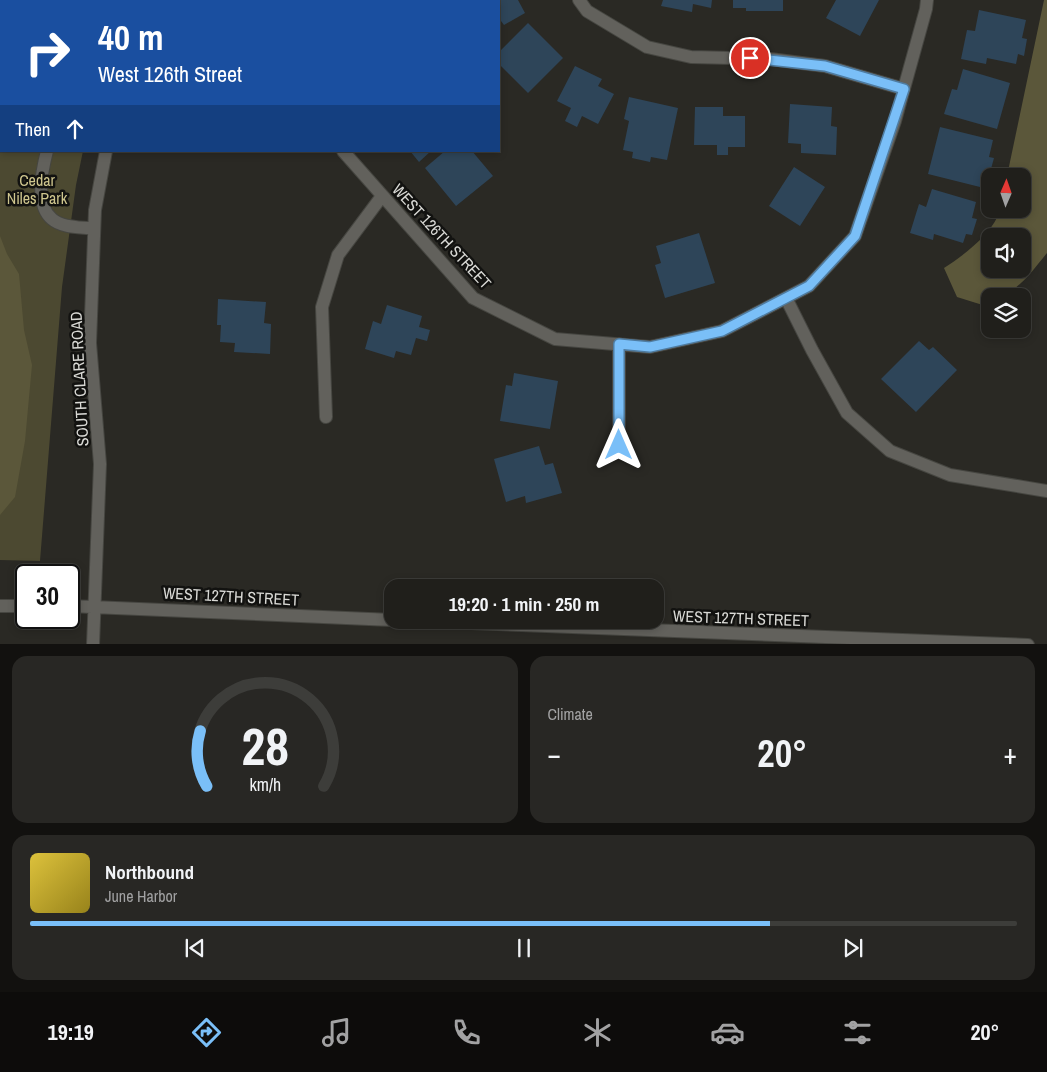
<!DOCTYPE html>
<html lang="en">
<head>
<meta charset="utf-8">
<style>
	:root { --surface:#201f1b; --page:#282724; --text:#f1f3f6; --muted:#a2a2a3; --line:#3d3d3a; --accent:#7abff8 }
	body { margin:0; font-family:"Archivo Narrow",sans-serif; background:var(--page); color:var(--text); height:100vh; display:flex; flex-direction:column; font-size:19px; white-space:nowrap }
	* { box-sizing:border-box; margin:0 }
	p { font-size:16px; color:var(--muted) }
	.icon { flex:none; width:28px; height:28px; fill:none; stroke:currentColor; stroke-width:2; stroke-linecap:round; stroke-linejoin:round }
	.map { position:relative; height:644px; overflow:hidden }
	.side { display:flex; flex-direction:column; gap:12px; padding:12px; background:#12110f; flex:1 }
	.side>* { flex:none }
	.banner { position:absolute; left:0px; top:0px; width:500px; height:152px; box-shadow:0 2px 8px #0003,0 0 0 1px var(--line); background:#1a4fa0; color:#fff; overflow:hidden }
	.needle { width:32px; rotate:2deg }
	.fabs { position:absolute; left:981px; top:168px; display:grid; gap:10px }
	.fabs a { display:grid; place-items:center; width:50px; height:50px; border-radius:10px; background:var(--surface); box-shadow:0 2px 8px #0003,0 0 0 1px var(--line); font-size:25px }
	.speed { position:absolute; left:15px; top:564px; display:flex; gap:10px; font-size:25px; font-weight:700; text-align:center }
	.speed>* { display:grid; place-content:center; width:65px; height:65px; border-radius:50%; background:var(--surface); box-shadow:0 2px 8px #0003,0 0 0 1px var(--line); line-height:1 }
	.speed .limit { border:2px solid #111; border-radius:8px; background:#fff; color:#111 }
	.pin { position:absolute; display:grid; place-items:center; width:42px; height:42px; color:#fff; margin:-21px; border:2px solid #fff; border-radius:50%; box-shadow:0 1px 5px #0007 }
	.me { position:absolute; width:55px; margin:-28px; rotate:0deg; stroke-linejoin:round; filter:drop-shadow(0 0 4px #0008) }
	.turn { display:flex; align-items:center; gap:18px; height:105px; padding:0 15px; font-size:22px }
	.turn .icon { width:65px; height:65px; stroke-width:2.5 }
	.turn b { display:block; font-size:35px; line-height:42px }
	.then { display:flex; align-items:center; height:48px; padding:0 15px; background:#0003; gap:10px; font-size:19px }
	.big { font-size:38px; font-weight:800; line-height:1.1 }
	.side .tile { flex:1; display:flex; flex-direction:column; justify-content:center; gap:8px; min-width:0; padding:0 18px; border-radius:15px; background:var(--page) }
	.side .dial { align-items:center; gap:0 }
	.dial svg { height:130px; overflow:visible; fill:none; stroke:var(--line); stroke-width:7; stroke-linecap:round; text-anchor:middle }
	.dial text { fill:var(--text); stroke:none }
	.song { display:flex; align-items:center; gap:15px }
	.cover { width:60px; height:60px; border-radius:8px; background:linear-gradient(135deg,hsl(50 70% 55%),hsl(50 70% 35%)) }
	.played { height:5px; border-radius:2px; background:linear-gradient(90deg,var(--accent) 75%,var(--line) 75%) }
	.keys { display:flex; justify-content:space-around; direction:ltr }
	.heat { display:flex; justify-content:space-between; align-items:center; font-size:28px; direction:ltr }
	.side .tiles { flex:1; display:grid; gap:12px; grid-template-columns:1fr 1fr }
	.tile:last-child { grid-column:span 2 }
	.trip { position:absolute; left:384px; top:579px; width:280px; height:50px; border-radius:15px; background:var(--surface); box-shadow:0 2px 8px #0003,0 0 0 1px var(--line); font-weight:800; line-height:50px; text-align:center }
	.menu { display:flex; height:80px; justify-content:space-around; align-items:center; background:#0d0c0b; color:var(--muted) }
	.menu .icon { width:35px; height:35px }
	.menu .on { color:var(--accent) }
	.menu b { font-size:22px; color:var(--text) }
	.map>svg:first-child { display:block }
	.green { fill:#4c4931 }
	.forest { fill:#5b573a; fill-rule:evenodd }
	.building { fill:#2e4559 }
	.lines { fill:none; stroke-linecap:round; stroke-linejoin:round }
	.minor-casing { stroke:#464641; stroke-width:14 }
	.minor { stroke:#62615c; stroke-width:12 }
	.route-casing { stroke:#4f7ca1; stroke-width:12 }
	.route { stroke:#7abff8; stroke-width:9 }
	.labels { text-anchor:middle; stroke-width:5; stroke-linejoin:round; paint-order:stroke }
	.park-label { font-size:16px; fill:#cfc68e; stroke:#121210 }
	.street-label { font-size:16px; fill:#d9d9d5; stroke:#121210 }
</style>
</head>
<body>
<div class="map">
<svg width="1047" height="645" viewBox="0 0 1047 645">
	<rect width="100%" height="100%" fill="#2a2924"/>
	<!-- green -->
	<path class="green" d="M0 0H120L1 1V151H83L76 185 62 287 40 561 0 560Z"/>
	<!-- forest -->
	<path class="forest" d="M1044 0H1047V253C1031 272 1017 296 990 296L989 307 957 297 944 268C963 256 995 232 1000 209H1022V176H1007ZM990 236H1022V269H990Z
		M0 236 7 254 19 274 24 330 32 365 25 441 15 497 0 515Z"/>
	<!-- building -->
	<path class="building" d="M499 0H518L525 13 504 25 501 21 499 22Z
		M663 0H712L711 8 693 4 692 12 661 6Z
		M733 0H783V11H746V8H733Z
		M836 0H879L860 36 826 18Z
		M979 10 1026 20 1022 38 1027 39 1024 56 1018 54 1016 64 987 58 986 64 961 59 967 30 975 31Z
		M528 23 563 58 528 93 499 64V52Z
		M575 66 602 79 598 86 614 94 598 124 582 116 577 127 565 121 571 108 557 101Z
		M963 69 1010 83 997 129 944 114 952 89 957 90Z
		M629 97 678 108 667 160 651 157 650 162 632 158 633 152 623 150 629 121 624 119Z
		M790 104 832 107 831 126 837 127 836 155 801 153V144L788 143Z
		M695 107H723V116H745V147H728V155H717V145H694Z
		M940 127 993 140 989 157 994 158 989 176 983 174 980 187 928 174Z
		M410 151H431L419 162Z
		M445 151H472L493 176 456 206 425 168Z
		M794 167 825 187 800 226 769 206Z
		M932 189 976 202 972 218 977 219 972 235 966 234 963 243 934 234 933 240 910 233 919 204 926 207Z
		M699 233 715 283 665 298 655 265 661 263 656 246Z
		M218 299 266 302 264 323 271 324 270 354 234 352 235 343 220 342 221 325H217Z
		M387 305 422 316 419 327 430 330 427 341 416 338 411 355 396 351 394 358 365 349 373 321 381 324Z
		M919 341 929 350 933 347 957 370 916 412 881 379Z
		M514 373 558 381 550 429 500 421 506 385 512 386Z
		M539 446 545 465 553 463 562 493 526 503 525 496 506 502 494 459Z"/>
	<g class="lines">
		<defs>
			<path id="minor" d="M579 0 587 11 647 47 691 57 770 59 825 66 904 89
				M157 1V0
				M47 151C42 170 35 205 52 219 62 228 82 227 94 229
				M343 151 473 298 555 339 650 347 722 331 809 286 855 236 895 121 926 9 927 0
				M786 298 812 350 847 413 890 451 950 475 1047 491
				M326 417 322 307 338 255 382 196
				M619 445V344
				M0 606H26
				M69 606 392 620
				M393 620 1028 645
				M93 645 100 464 90 343 95 210 106 151"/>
		</defs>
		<!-- minor casing -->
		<use href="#minor" class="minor-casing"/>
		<!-- minor -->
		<use href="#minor" class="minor"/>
	</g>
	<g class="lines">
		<defs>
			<path id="route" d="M619 445V344L650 347 722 331 809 286 855 236 904 89 825 66 750 58"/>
		</defs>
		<!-- route casing -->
		<use href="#route" class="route-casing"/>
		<!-- route -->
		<use href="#route" class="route"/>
	</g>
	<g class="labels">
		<!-- park labels -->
		<g class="park-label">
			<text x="37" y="186">Cedar<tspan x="37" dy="18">Niles Park</tspan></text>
		</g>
		<!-- street labels -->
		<g class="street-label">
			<text transform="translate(442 236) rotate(47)" y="6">WEST 126TH STREET</text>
			<text transform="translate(79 379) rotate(-93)" y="6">SOUTH CLARE ROAD</text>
			<text transform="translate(231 596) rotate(3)" y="6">WEST 127TH STREET</text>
			<text transform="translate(741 618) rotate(2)" y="6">WEST 127TH STREET</text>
		</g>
	</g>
</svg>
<div class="fabs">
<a><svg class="needle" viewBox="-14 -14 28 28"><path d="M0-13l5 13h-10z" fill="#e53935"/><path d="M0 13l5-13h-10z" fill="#a2a2a3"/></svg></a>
<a><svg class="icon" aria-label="sound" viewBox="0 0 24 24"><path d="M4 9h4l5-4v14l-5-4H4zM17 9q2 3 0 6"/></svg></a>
<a><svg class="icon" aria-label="layers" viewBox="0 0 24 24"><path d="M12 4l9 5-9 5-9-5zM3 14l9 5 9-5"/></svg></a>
</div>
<div class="speed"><div class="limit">30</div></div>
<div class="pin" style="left:750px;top:58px;background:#d93025"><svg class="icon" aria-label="arrive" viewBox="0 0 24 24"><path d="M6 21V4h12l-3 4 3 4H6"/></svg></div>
<svg class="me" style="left:619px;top:445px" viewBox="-20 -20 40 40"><path d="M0-17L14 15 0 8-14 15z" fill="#7abff8" stroke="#fff" stroke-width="4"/></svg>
<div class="trip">19:20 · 1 min · 250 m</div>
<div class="banner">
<div class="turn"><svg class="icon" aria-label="right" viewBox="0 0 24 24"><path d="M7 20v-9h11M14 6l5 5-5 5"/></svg><div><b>40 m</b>West 126th Street</div></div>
<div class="then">Then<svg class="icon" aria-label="ahead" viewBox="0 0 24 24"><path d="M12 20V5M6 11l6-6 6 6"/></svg></div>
</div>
</div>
<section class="side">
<div class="tiles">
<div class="tile dial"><svg viewBox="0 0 100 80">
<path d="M14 69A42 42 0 1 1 86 69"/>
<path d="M14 69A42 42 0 0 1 10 35" stroke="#7abff8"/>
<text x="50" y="56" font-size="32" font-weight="700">28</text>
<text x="50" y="72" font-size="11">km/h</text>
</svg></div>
<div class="tile"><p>Climate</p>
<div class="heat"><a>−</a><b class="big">20°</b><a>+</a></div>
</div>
<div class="tile">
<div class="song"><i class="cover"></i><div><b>Northbound</b><p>June Harbor</p></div></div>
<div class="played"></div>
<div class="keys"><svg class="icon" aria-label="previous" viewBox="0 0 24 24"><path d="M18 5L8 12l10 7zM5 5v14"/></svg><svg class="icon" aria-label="pause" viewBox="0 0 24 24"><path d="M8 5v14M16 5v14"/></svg><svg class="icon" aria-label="next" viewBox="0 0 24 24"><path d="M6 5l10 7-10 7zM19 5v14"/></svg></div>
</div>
</div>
</section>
<nav class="menu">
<b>19:19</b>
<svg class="icon on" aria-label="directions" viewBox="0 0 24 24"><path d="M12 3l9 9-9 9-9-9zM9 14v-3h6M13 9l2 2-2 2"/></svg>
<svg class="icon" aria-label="music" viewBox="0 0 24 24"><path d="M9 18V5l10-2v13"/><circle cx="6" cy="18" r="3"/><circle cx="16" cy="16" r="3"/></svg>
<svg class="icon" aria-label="phone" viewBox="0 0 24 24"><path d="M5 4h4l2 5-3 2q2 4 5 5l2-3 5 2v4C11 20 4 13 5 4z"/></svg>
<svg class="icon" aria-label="climate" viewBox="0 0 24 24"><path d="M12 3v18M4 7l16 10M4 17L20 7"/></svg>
<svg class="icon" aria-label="car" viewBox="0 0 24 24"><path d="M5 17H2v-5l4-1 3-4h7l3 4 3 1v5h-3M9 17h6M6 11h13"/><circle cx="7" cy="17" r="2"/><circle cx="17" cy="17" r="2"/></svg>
<svg class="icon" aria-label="filters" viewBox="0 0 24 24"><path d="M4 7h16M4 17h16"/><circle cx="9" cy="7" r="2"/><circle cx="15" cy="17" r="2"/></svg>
<b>20°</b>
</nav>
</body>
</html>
